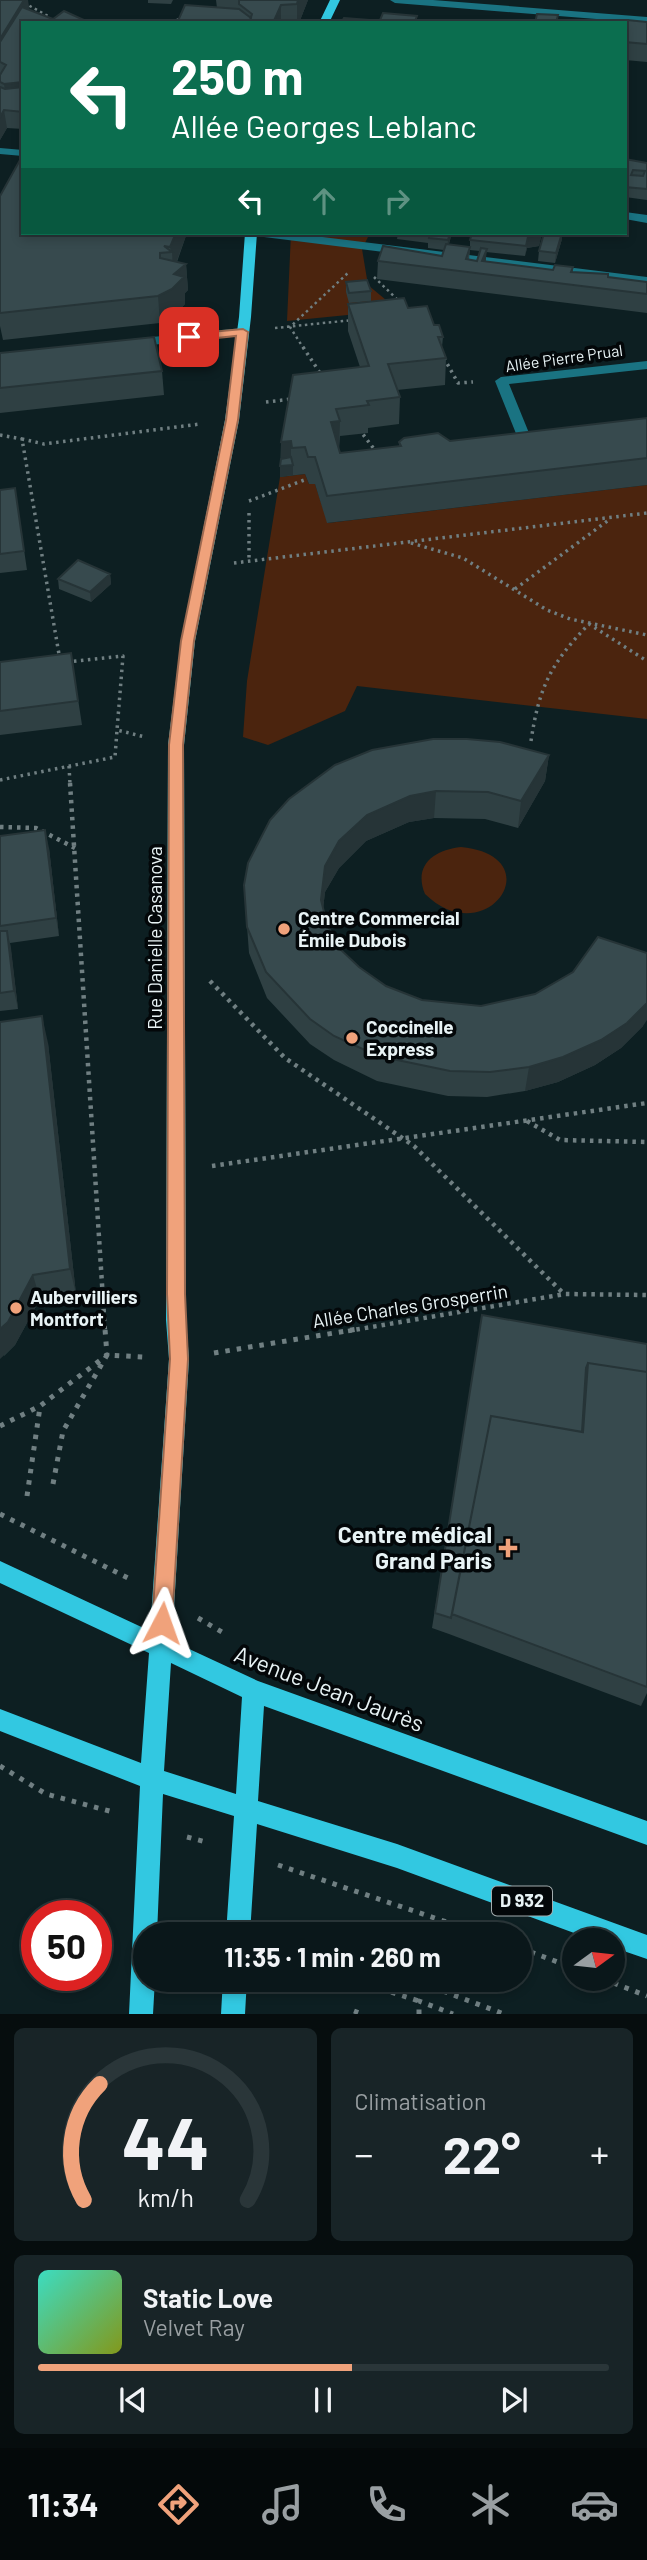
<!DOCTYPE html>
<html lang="fr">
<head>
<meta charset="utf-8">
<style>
	:root { --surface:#0a171a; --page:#182427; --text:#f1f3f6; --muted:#999fa2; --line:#2a3639; --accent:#f0a27b }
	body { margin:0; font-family:Barlow,sans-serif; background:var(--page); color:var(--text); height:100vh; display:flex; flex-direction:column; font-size:26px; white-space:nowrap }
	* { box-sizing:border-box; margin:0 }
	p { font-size:23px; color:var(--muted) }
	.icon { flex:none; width:38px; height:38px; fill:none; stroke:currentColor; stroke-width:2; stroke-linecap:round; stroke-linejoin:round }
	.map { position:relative; height:2014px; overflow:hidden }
	.panel { display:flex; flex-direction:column; gap:14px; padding:14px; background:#060d0e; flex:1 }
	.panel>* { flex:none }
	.guide { position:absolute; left:21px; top:21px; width:606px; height:214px; border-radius:0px; box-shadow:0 4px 10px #0003,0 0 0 2px var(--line); background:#0b6e4f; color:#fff; overflow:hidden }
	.needle { width:46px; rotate:75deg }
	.buttons { position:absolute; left:562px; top:1928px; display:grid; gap:14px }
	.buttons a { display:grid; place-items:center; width:63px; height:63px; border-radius:50%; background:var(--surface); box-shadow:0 4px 10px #0003,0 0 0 2px var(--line); font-size:35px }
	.speed { position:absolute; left:21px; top:1900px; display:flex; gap:14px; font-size:35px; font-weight:700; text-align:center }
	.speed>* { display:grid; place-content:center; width:91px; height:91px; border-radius:50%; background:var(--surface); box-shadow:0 4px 10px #0003,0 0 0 2px var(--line); line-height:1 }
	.speed .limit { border:10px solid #d22; background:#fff; color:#111 }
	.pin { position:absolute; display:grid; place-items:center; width:60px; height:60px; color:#fff; margin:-30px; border-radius:14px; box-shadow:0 4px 10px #0006 }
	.me { position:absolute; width:77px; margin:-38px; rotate:4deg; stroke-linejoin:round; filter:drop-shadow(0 0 5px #0008) }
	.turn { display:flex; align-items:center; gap:24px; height:147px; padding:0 35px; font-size:32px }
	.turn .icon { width:91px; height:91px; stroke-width:2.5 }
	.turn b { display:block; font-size:49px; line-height:60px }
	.lanes { display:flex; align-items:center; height:66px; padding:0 35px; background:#0003; justify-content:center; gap:35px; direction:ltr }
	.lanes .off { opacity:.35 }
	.big { font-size:52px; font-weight:700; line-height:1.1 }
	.panel .card { flex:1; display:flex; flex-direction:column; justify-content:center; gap:10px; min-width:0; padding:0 24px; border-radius:10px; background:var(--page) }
	.panel .dial { align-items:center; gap:0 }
	.dial svg { height:182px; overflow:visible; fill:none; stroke:var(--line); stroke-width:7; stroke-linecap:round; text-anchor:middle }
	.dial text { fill:var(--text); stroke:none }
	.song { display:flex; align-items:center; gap:21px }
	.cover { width:84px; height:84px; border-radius:10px; background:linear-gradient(135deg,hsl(170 70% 55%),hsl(70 70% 35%)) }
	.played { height:7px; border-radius:4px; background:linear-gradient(90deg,var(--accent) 55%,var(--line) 55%) }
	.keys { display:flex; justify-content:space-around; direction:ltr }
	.heat { display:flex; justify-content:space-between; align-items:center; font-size:38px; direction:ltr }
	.panel .tiles { flex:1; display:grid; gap:14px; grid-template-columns:1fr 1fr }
	.card:last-child { grid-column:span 2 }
	.trip { position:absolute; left:133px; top:1922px; width:399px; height:70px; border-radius:35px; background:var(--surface); box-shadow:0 4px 10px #0003,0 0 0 2px var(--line); font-weight:700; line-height:70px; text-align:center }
	.tabs { display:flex; height:112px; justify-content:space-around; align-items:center; background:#04090a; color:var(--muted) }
	.tabs .icon { width:49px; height:49px }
	.tabs .active { color:var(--accent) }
	.tabs b { font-size:32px; color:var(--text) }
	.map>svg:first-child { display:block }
	.green { fill:#4b240e }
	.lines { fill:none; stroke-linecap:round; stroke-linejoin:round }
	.path-far3 { stroke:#707f82; stroke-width:2.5; stroke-dasharray:2.5 3.5; stroke-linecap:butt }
	.path-far2 { stroke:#707f82; stroke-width:3.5; stroke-dasharray:2.5 4.5; stroke-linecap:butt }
	.path-far1 { stroke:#707f82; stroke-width:4.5; stroke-dasharray:3.5 5; stroke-linecap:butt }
	.path { stroke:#707f82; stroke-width:5; stroke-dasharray:4.5 7; stroke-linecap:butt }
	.minor { fill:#1a7382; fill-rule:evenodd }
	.major { fill:#32c8e1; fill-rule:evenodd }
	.wall { fill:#2f4043; fill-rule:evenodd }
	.shaded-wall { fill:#263437 }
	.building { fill:#374a4e; stroke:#263437; stroke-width:2; fill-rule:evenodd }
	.route { fill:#f0a27b; stroke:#9c6950; stroke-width:2 }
	.poi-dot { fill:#f0a27b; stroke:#030709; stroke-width:2.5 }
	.labels { text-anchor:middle; stroke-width:7; stroke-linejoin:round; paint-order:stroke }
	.far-street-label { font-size:16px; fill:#e8f3f5; stroke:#030709 }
	.shield { fill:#030709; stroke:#a3acae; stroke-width:2 }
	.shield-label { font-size:18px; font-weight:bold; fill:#e8f3f5 }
	.poi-label { font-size:19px; font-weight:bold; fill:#e8f3f5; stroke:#030709; text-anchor:start }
	.street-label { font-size:19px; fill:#e8f3f5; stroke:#030709 }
	.near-poi-label { font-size:23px; font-weight:bold; fill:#e8f3f5; stroke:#030709; text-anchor:end }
	.near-street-label { font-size:23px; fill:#e8f3f5; stroke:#030709 }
</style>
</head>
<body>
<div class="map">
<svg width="647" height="2014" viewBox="0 0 647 2014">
	<rect width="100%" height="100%" fill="#0d1f22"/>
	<!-- green -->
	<path class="green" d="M291 233H370L362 249 368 285 398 310 287 321Z
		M305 474 309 484H315L328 523 647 485V719L357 686 345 711 268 745 243 737 247 681 280 477Z
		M461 847C553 856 487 954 425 894 413 865 434 850 461 847Z"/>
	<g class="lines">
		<!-- path-far3 -->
		<path class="path-far3" d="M19 0 48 16 52 23
			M153 23 183 19
			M374 277 400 302
			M275 328 353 320
			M304 349 290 327 349 272"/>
		<!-- path-far2 -->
		<path class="path-far2" d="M303 347 322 376
			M444 358 458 383 473 382
			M266 402 292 399
			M359 429 377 453
			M0 435 22 439
			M249 501 307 479
			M249 513V561
			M411 543 463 558 547 610 570 619 647 635
			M234 563 647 513
			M515 589 610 519
			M60 660 22 439 44 444 200 424
			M67 662 123 656 117 730 145 737
			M531 741C539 687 551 663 589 624L647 661
			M69 766 70 784
			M0 780 115 757 117 730"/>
		<!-- path-far1 -->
		<path class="path-far1" d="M70 783 105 1331
			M0 827 36 828 75 848
			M210 981 285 1058 414 1146 564 1294
			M527 1121 560 1140 647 1142
			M212 1166 647 1103
			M348 1331 565 1294 647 1295"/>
		<!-- path -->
		<path class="path" d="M214 1353 358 1329
			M0 1426 40 1406 107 1355 105 1329
			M53 1484 63 1431 107 1355 143 1357
			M27 1496 40 1407
			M0 1514 130 1579
			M198 1618 227 1635
			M0 1766 46 1794 113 1812
			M187 1837 206 1842
			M278 1865 482 1934
			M520 1948 574 1968
			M379 1979 378 1988 419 2001
			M411 1979 504 2014
			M603 1979 647 1996
			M354 2011 362 2014
			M419 2014V2001L453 2014"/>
		<!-- minor -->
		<path class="minor" d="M390 0H433L647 17V23L395 3Z
			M0 148 23 150V156L0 154Z
			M625 212 647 215V223L625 219Z
			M258 233H290L647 277V285L264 237Z
			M242 328 246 329V335L132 347 126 343 132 339Z
			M647 361V369L509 384 529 433H548L550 436 543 440 519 441 495 381 501 377Z"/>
		<!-- major -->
		<path class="major" d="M330 0H340L329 23H319Z
			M245 233H257L251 317 239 420 195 641 184 745 186 1320 189 1359 172 1641 258 1681 647 1821V1845L264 1706 258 1801 397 1844 647 1935V1959L612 1947V1941H596L397 1868 257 1824 250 1934H226L234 1816 163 1794 157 1934H145V1979H155L153 2014H129L140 1786 0 1731V1709L141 1763 149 1653 0 1583V1561L150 1631 169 1359 166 1320 168 745 181 641 225 420 239 317ZM171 1663 242 1697 236 1794 164 1771Z
			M223 1979H247L245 2014H221Z"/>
	</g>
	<!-- wall -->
	<path class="wall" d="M0 0 29 10 53 19 84 20V23H23V129L7 128 0 140Z
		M148 0H173L171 4 148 3Z
		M216 0H308L299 23H177L217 8Z
		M647 22V62L625 60V36Z
		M625 159 647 163V200L625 197Z
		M0 196 187 233 177 262 186 264 188 290 185 293V304L174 316 160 323 3 340 0 326Z
		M398 233H452L449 244 470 247V240L541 237 539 246 527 248 525 256 486 252V262L553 270 573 267V272L647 282V313L377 279 378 261 442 256 444 250 428 248V243L397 239ZM470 250 480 251 477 261 469 260Z
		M562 239 555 263 538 261 539 251Z
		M346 282 371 291V301L349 303 346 292Z
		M348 304 408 308 434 325 443 337 442 347 446 358 445 385 397 390 400 397 399 424 368 428V433L340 436 339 449 340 453 399 446V442L450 441 647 418V485L327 523 315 484H309L305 474 280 477 281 442 360 367 348 331Z
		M0 353 162 371 164 395 0 413Z
		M15 488 27 570 0 573V490Z
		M110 574 111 584 91 602 59 589 58 579Z
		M71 653 82 725 0 735V662Z
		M549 755 545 781 518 828 485 819 434 818 409 822 366 841 339 868 325 892 323 909 327 924 340 949 359 967 386 986 422 1000 643 1026 621 1048 595 1065 558 1082 525 1091 487 1097 448 1096 377 1081 334 1060 310 1044 267 998 249 953 244 885 270 820Z
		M0 836 49 848 59 936 10 943 18 1009 0 1011Z
		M48 1043 76 1294 40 1299 15 1345 4 1356Z
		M482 1315 647 1344V1693L641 1706 449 1634V1633V1634L432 1628Z"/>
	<!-- shaded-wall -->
	<path class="shaded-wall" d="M24 0H28L31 19 0 62V39Z
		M298 0H308L299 23H297V4Z
		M281 5V23H273Z
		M84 20V23H66Z
		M23 82V105L7 107 4 84Z
		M4 110 7 128 0 140V117Z
		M176 233H187L173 271 172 252H171L170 247Z
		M450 233H452L447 250 448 240Z
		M542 233 539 246 527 248 525 256 528 237Z
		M562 233V239L555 263 556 253Z
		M487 249 485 267 482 261Z
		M186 264 188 290 185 293V304L174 316 160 323 158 296 174 274Z
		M340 421 339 448 331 450V422Z
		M291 441V465H293V475L280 477V466H281V442Z
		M110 574 111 584 91 602 90 592Z
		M549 755 545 781 518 828 521 801Z
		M436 791 434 818 409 822 366 841 339 868 325 892 321 926V900L325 866 339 841 367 815 410 796Z
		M45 830 49 848 59 936 56 918Z
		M7 931 11 948 18 1009 14 991Z
		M647 1003V1020L643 1026 621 1048 595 1065 558 1082 525 1091 529 1067Z
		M42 1016 48 1043 76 1294 70 1269Z
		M33 1275 40 1299 15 1345 0 1359V1329Z"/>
	<!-- building -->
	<path class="building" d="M0 0H24L0 39Z
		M239 0H298L297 4 281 5 273 23H241L250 20 252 14 239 4Z
		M185 5 239 9 251 18 250 20 241 23H177Z
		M22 7 53 19 64 11 84 20 66 23H23V82L4 84 0 82V75L6 65 0 62V42Z
		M383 13 417 16 415 21 404 22 380 20Z
		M537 14 558 15 556 23H535Z
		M344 18 408 23H341Z
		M627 20 647 22V44L625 42Z
		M575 21 592 23H574Z
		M0 87 5 89 23 87V112L4 110 0 117Z
		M625 159 647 163V189L625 187ZM633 170 645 171 643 176 631 175Z
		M20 160H23V233H176L170 247 164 246 172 252 160 253V258L186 264 174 274 184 277 172 289 158 296 0 313V196Z
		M426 233H450L448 240 429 238 430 233Z
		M472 233H540V235L528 237 526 246 470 240Z
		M544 233H562L556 253 539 251Z
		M446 244 470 247 466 259 477 261 481 248 487 249 482 261 553 270 555 265 573 267 571 272 608 274V277L647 282V294L378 261 383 246 442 256Z
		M367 280 371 291 349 293 346 282Z
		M404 298 408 308 427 306 434 325H439L443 337H438L446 358 388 364 400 397 367 401 369 405 336 409 340 421 331 422 340 453 401 446 399 442 404 438 438 433 450 441 647 418V458L327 496 315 457H308L305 447 292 448 291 441 281 442 293 375 369 366 348 304Z
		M154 337 162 371 0 388V353Z
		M291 457 293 465 280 466 281 459Z
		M15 488 24 551 0 554V490Z
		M78 560 110 574 90 592 58 579Z
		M71 653 78 701 0 711V662Z
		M433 739H467L500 742 549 755 521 801 488 792 436 791 410 796 367 815 339 841 325 866 321 900 327 924 340 949 359 967 386 986 422 1000 481 1006 535 994 573 972 598 937 647 953V1003L627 1023 601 1040 563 1057 529 1067 490 1072 450 1071 378 1056 334 1036 310 1019 266 972 247 927 244 885 248 863 270 820 289 799 335 765 372 750Z
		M45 830 56 918 0 926V836Z
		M0 931H7L14 991 0 993Z
		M42 1016 70 1269 33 1275 8 1322 0 1329V1022Z
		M482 1315 647 1344V1372L588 1363 586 1368 582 1432 491 1416 451 1618 435 1613Z
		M588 1363 647 1372V1687L452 1614 491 1416 583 1432Z"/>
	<!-- route -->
	<path class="route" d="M243 329 248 332 238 420 194 641 183 745 185 1294 188 1359 172 1623 169 1630 162 1633 155 1630 152 1623 170 1359 167 1294 169 745 181 641 226 420 236 336 189 341 183 337 189 334Z"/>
	<!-- markers -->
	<g class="poi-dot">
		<circle cx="284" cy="929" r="7"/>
		<circle cx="352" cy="1038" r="7"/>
		<circle cx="16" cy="1308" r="7"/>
		<path d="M504.5 1537.5h7v7h7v7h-7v7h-7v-7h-7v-7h7z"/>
	</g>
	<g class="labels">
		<!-- far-street labels -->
		<g class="far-street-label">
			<text transform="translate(564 358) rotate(-8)" y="6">Allée Pierre Prual</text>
		</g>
		<!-- shield labels -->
		<rect class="shield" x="492" y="1886.5" width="60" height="29" rx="5"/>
		<g class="shield-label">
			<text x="522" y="1907">D 932</text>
		</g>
		<!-- poi labels -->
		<g class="poi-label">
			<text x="298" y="925">Centre Commercial<tspan x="298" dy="22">Émile Dubois</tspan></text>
			<text x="366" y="1034">Coccinelle<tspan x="366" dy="22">Express</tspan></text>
			<text x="30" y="1304">Aubervilliers<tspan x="30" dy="22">Montfort</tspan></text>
		</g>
		<!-- street labels -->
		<g class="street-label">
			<text transform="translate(155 938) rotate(-90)" y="7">Rue Danielle Casanova</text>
			<text transform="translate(410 1306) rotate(-9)" y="7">Allée Charles Grosperrin</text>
		</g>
		<!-- near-poi labels -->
		<g class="near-poi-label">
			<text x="492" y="1543">Centre médical<tspan x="492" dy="26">Grand Paris</tspan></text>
		</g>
		<!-- near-street labels -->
		<g class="near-street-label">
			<text transform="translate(329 1689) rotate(21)" y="8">Avenue Jean Jaurès</text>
		</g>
	</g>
</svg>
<div class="buttons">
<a><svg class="needle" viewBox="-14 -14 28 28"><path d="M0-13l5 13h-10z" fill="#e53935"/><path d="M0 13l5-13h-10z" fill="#999fa2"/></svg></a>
</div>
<div class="speed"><div class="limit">50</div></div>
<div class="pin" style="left:189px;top:337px;background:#d93025"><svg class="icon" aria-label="arrive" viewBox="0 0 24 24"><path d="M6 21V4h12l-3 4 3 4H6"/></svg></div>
<svg class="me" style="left:162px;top:1623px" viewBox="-20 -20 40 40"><path d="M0-17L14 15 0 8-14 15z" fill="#f0a27b" stroke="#fff" stroke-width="4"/></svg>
<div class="trip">11:35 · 1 min · 260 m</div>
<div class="guide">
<div class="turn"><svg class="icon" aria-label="left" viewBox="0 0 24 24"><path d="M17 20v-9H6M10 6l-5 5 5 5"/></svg><div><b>250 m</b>Allée Georges Leblanc</div></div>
<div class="lanes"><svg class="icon" aria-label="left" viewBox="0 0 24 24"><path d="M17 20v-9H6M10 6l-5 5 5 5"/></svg><svg class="icon off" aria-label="ahead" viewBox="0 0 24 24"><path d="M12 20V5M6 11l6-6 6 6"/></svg><svg class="icon off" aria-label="right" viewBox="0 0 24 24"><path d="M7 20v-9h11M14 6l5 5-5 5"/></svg></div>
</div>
</div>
<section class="panel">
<div class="tiles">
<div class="card dial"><svg viewBox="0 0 100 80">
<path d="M14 69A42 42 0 1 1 86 69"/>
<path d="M14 69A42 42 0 0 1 21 18" stroke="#f0a27b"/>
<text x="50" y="56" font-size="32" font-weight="700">44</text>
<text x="50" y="72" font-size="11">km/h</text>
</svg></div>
<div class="card"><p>Climatisation</p>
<div class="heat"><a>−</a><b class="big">22°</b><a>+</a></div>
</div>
<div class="card">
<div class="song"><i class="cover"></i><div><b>Static Love</b><p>Velvet Ray</p></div></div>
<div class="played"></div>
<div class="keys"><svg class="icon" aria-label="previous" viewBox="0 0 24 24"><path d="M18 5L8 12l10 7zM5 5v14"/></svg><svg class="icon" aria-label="pause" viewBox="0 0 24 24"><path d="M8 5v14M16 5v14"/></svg><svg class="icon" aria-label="next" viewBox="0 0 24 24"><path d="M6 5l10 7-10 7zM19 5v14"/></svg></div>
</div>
</div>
</section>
<nav class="tabs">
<b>11:34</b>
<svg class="icon active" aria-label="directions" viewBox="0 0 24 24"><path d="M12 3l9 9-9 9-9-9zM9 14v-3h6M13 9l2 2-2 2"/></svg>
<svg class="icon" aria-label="music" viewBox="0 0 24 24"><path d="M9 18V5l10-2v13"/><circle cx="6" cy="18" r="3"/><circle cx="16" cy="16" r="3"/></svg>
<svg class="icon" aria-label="phone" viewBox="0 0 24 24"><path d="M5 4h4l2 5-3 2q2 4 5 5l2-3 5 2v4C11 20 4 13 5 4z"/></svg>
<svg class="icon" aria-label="climate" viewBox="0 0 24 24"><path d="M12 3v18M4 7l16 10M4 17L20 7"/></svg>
<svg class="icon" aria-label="car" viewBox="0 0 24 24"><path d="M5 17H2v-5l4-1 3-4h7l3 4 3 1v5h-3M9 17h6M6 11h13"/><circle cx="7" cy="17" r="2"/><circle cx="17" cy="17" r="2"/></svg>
</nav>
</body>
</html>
